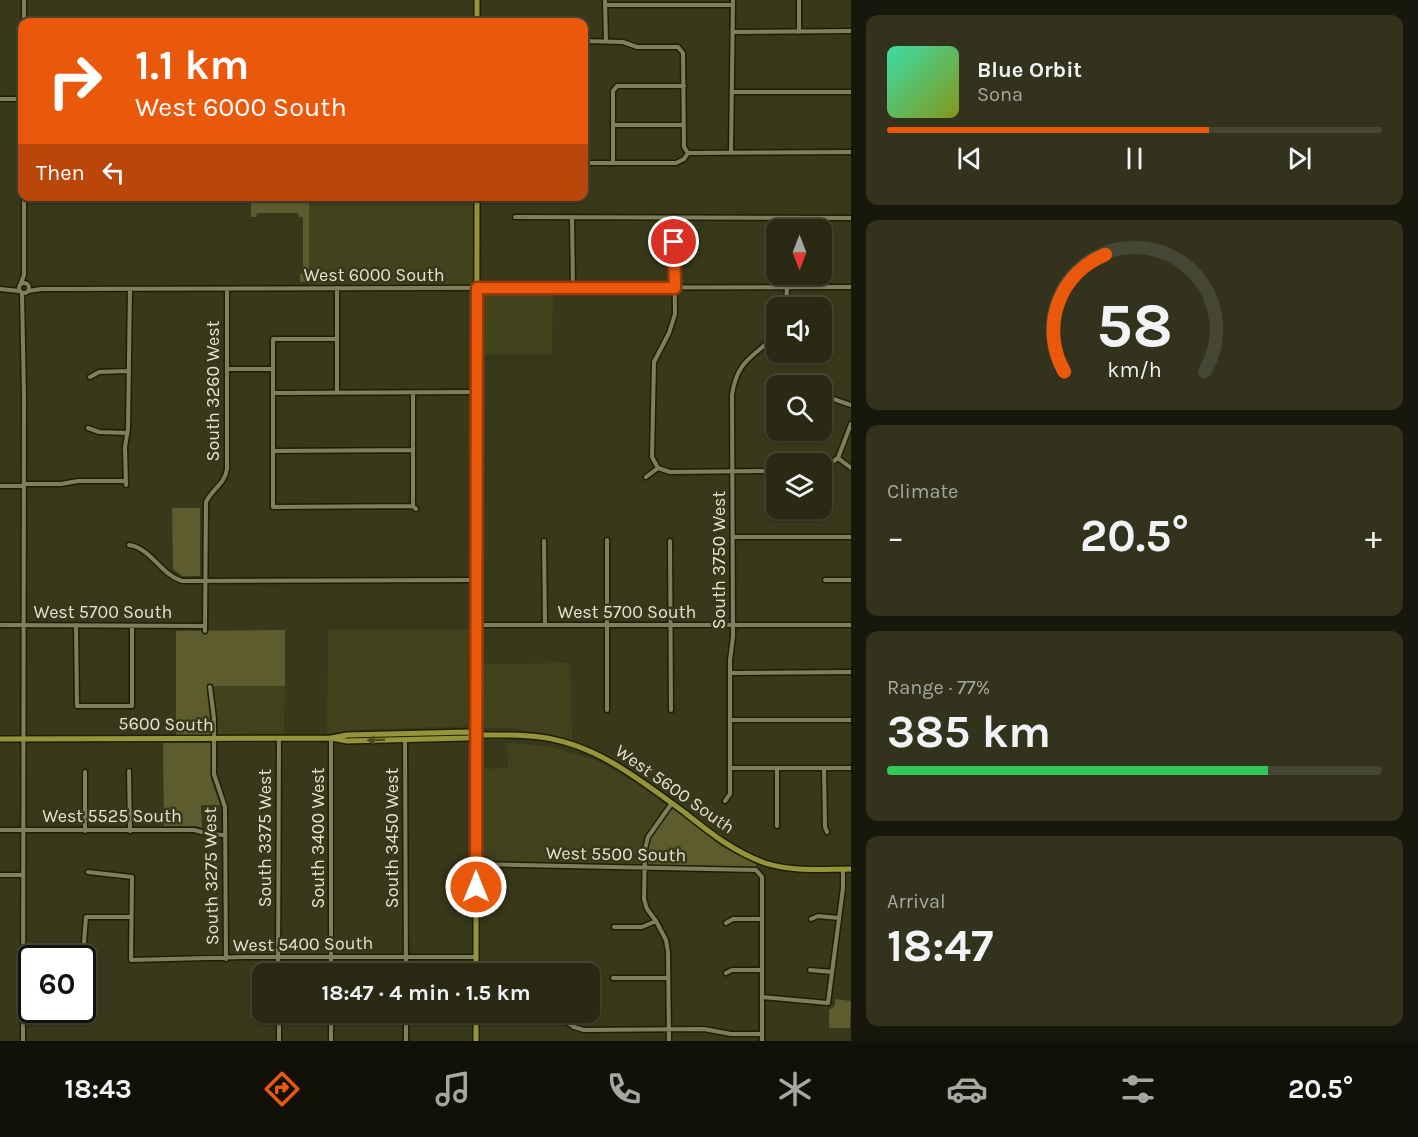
<!DOCTYPE html>
<html lang="en">
<head>
<meta charset="utf-8">
<style>
	:root { --surface:#2a2a14; --page:#32321d; --text:#f1f3f6; --muted:#a5a7a0; --line:#464634; --accent:#ea580c }
	body { margin:0; font-family:Karla,sans-serif; background:var(--page); color:var(--text); height:100vh; display:flex; flex-direction:column; font-size:22px; white-space:nowrap }
	* { box-sizing:border-box; margin:0 }
	p { font-size:20px; color:var(--muted) }
	.icon { flex:none; width:33px; height:33px; fill:none; stroke:currentColor; stroke-width:2; stroke-linecap:round; stroke-linejoin:round }
	.map { position:relative; flex:1; overflow:hidden }
	.sheet { display:flex; flex-direction:column; gap:15px; padding:15px; background:#17170b; width:567px }
	.sheet>* { flex:none }
	.hud { position:absolute; left:18px; top:18px; width:570px; height:183px; border-radius:12px; box-shadow:0 2px 4px #0004,0 0 0 2px var(--line); background:#ea580c; color:#fff; overflow:hidden }
	.needle { width:39px; rotate:180deg }
	.fabs { position:absolute; left:766px; top:219px; display:grid; gap:12px }
	.fabs a { display:grid; place-items:center; width:66px; height:66px; border-radius:12px; background:var(--surface); box-shadow:0 2px 4px #0004,0 0 0 2px var(--line); font-size:30px }
	.speed { position:absolute; left:18px; top:945px; display:flex; gap:12px; font-size:30px; font-weight:700; text-align:center }
	.speed>* { display:grid; place-content:center; width:78px; height:78px; border-radius:50%; background:var(--surface); box-shadow:0 2px 4px #0004,0 0 0 2px var(--line); line-height:1 }
	.speed .limit { border:3px solid #111; border-radius:9px; background:#fff; color:#111 }
	.pin { position:absolute; display:grid; place-items:center; width:51px; height:51px; color:#fff; margin:-26px; border:3px solid #fff; border-radius:50%; box-shadow:0 2px 6px #0007 }
	.me { position:absolute; width:66px; margin:-33px; rotate:0deg; stroke-linejoin:round; filter:drop-shadow(0 0 4px #0008) }
	.turn { display:flex; align-items:center; gap:21px; height:126px; padding:0 18px; font-size:27px }
	.turn .icon { width:78px; height:78px; stroke-width:2.5 }
	.turn b { display:block; font-size:42px; line-height:51px }
	.then { display:flex; align-items:center; height:57px; padding:0 18px; background:#0003; gap:12px; font-size:22px }
	.big { font-size:45px; font-weight:700; line-height:1.1 }
	.sheet .card { flex:1; display:flex; flex-direction:column; justify-content:center; gap:9px; min-width:0; padding:0 21px; border-radius:12px; background:var(--page) }
	.sheet .dial { align-items:center; gap:0 }
	.dial svg { height:156px; overflow:visible; fill:none; stroke:var(--line); stroke-width:7; stroke-linecap:round; text-anchor:middle }
	.dial text { fill:var(--text); stroke:none }
	.song { display:flex; align-items:center; gap:18px }
	.cover { width:72px; height:72px; border-radius:9px; background:linear-gradient(135deg,hsl(160 70% 55%),hsl(70 70% 35%)) }
	.played { height:6px; border-radius:3px; background:linear-gradient(90deg,var(--accent) 65%,var(--line) 65%) }
	.keys { display:flex; justify-content:space-around; direction:ltr }
	.heat { display:flex; justify-content:space-between; align-items:center; font-size:33px; direction:ltr }
	.charge { height:9px; border-radius:4px; background:linear-gradient(90deg,#34c759 77%,var(--line) 0) }
	.trip { position:absolute; left:252px; top:963px; width:348px; height:60px; border-radius:12px; background:var(--surface); box-shadow:0 2px 4px #0004,0 0 0 2px var(--line); font-weight:700; line-height:60px; text-align:center }
	.tab-bar { display:flex; height:96px; justify-content:space-around; align-items:center; background:#111108; color:var(--muted) }
	.tab-bar .icon { width:42px; height:42px }
	.tab-bar .current { color:var(--accent) }
	.tab-bar b { font-size:27px; color:var(--text) }
	main { display:flex; flex:1; min-height:0 }
	.map>svg:first-child { display:block }
	.built { fill:#42421d }
	.green { fill:#5c5c2f }
	.lines { fill:none; stroke-linecap:round; stroke-linejoin:round }
	.minor-casing { stroke:#1f1f03; stroke-width:7 }
	.major-casing { stroke:#1f1f03; stroke-width:8 }
	.minor { stroke:#7e7f5f; stroke-width:4 }
	.major { stroke:#95943c; stroke-width:5 }
	.oneway { fill:#4f4f23 }
	.route-casing { stroke:#983908; stroke-width:15 }
	.route { stroke:#ea580c; stroke-width:10 }
	.labels { text-anchor:middle; stroke-width:5; stroke-linejoin:round; paint-order:stroke }
	.street-label { font-size:18px; fill:#e2e3d2; stroke:#38381b }
</style>
</head>
<body>
<main>
<div class="map">
<svg width="851" height="1041" viewBox="0 0 851 1041">
	<rect width="100%" height="100%" fill="#38381b"/>
	<!-- built -->
	<path class="built" d="M309 197H474V285L309 286Z
		M479 289 553 291 552 354H480Z
		M328 630H471V646L468 655V726L376 729 327 733Z
		M570 663 572 739 509 728H483L484 664Z
		M213 686H285L284 736H217Z
		M507 743 548 746 595 760 631 780 667 805 646 833 642 848V865L478 863V769L508 768Z"/>
	<!-- green -->
	<path class="green" d="M251 197H309V282H300V274L303 273V217H299L298 213H257L256 217H251Z
		M172 508H200V576H182L173 569Z
		M285 630V686H207L211 735H176V631Z
		M163 743H211V779L220 805H201L202 828 196 826H164Z
		M671 807 721 846 756 864V869L648 868C648 834 652 833 671 807Z
		M835 999 851 1001 850 1028H829V1010C834 1008 836 1005 835 999Z"/>
	<g class="lines">
		<defs>
			<path id="minor" d="M605 0 606 41
				M799 0V32
				M605 5H733
				M24 22V0
				M733 32 851 31
				M584 41 623 42 637 47H678L683 53 684 147 688 153
				M732 92H851
				M0 99H22
				M613 125H684
				M731 152 733 0
				M688 153 851 152
				M584 163H676L684 159 688 153
				M613 163V91L617 86H684
				M515 217 851 218
				M572 217 573 288
				M19 288a5 5 0 1 1 10 0a5 5 0 1 1-10 0Z
				M21 283 24 275V196
				M337 288V392
				M0 289 19 291
				M28 291 41 289 851 287
				M22 293 24 397 23 1041
				M786 308 787 287
				M337 339H273V507L413 506 416 509
				M227 369H272
				M90 377 99 372 128 371
				M273 393 476 392
				M413 393V506
				M822 395 851 405
				M88 428 99 432 127 433
				M273 451 413 450
				M838 458 851 424
				M658 468 670 472 777 471
				M822 469 838 458 851 468
				M646 477 658 468 652 457 654 362 669 333 675 314 674 217
				M24 484H61L78 481H125
				M126 485 125 447 128 429 130 289
				M0 486H24
				M733 537H851
				M607 540V710
				M544 541 545 625
				M670 541 671 710
				M129 545C151 548 161 575 182 581L476 580
				M825 580H851
				M0 625 205 626
				M76 625 77 706H132V626
				M477 625H851
				M205 631 206 502C212 489 225 484 227 469V289
				M730 673 851 672
				M210 687 214 719V774L225 807 226 959
				M730 720H851
				M405 739 406 974
				M730 768H851
				M824 768 825 827 827 832
				M129 771 130 831
				M85 772V831
				M725 801 730 794V660L733 637 732 395C737 360 754 356 777 335
				M777 826V768
				M0 830H194L209 834 224 835
				M476 864 756 870 762 877V1041
				M88 872 132 877 131 960 245 957H476
				M0 875H23
				M811 919 818 916 839 918
				M726 923 733 919H762
				M614 927H642L656 921
				M84 942 86 917H131
				M810 970 832 972
				M726 973 732 970H762
				M278 974 279 738
				M331 974V738
				M613 978H668
				M762 997 828 1003 843 888V869
				M279 1012V1041
				M331 1012V1041
				M406 1012V1041
				M553 1012 574 1027 584 1030 704 1029 731 1034H762
				M669 1041 668 952 666 940 656 921 647 909 644 899 645 849 648 837 672 803"/>
			<path id="major" d="M477 0V22
				M476 735 468 738 347 741 331 738 347 735 468 732 476 735C497 735 519 734 540 737 596 744 640 780 684 812 709 832 734 852 765 863 792 872 823 869 851 869
				M0 739 331 738
				M476 974 477 196
				M476 1012V1041"/>
		</defs>
		<!-- minor casing -->
		<use href="#minor" class="minor-casing"/>
		<!-- major casing -->
		<use href="#major" class="major-casing"/>
		<!-- minor -->
		<use href="#minor" class="minor"/>
		<!-- major -->
		<use href="#major" class="major"/>
	</g>
	<!-- one-way arrows -->
	<defs><path id="oneway-solid" d="M-6-.8H1V-3.2L6.5 0L1 3.2V.8H-6Z" transform="scale(1.5)"/></defs>
	<use class="oneway" href="#oneway-solid" transform="translate(376 740) rotate(178)"/>
	<g class="lines">
		<defs>
			<path id="route" d="M476 887 477 288H675L674 242"/>
		</defs>
		<!-- route casing -->
		<use href="#route" class="route-casing"/>
		<!-- route -->
		<use href="#route" class="route"/>
	</g>
	<g class="labels">
		<!-- street labels -->
		<g class="street-label">
			<text x="374" y="281">West 6000 South</text>
			<text transform="translate(213 391) rotate(-90)" y="6">South 3260 West</text>
			<text transform="translate(719 560) rotate(-90)" y="6">South 3750 West</text>
			<text x="103" y="618">West 5700 South</text>
			<text x="627" y="618">West 5700 South</text>
			<text transform="translate(166 724) rotate(1)" y="6">5600 South</text>
			<text transform="translate(675 789) rotate(35)" y="6">West 5600 South</text>
			<text x="112" y="822">West 5525 South</text>
			<text transform="translate(265 838) rotate(-90)" y="6">South 3375 West</text>
			<text transform="translate(318 838) rotate(-90)" y="6">South 3400 West</text>
			<text transform="translate(392 838) rotate(-90)" y="6">South 3450 West</text>
			<text transform="translate(616 854) rotate(1)" y="6">West 5500 South</text>
			<text transform="translate(211 876) rotate(-91)" y="6">South 3275 West</text>
			<text transform="translate(303 944) rotate(-1)" y="6">West 5400 South</text>
		</g>
	</g>
</svg>
<div class="fabs">
<a><svg class="needle" viewBox="-14 -14 28 28"><path d="M0-13l5 13h-10z" fill="#e53935"/><path d="M0 13l5-13h-10z" fill="#a5a7a0"/></svg></a>
<a><svg class="icon" aria-label="sound" viewBox="0 0 24 24"><path d="M4 9h4l5-4v14l-5-4H4zM17 9q2 3 0 6"/></svg></a>
<a><svg class="icon" aria-label="search" viewBox="0 0 24 24"><circle cx="10" cy="10" r="6"/><path d="M15 15l6 6"/></svg></a>
<a><svg class="icon" aria-label="layers" viewBox="0 0 24 24"><path d="M12 4l9 5-9 5-9-5zM3 14l9 5 9-5"/></svg></a>
</div>
<div class="speed"><div class="limit">60</div></div>
<div class="pin" style="left:674px;top:242px;background:#d93025"><svg class="icon" aria-label="arrive" viewBox="0 0 24 24"><path d="M6 21V4h12l-3 4 3 4H6"/></svg></div>
<svg class="me" style="left:476px;top:887px" viewBox="-20 -20 40 40"><circle r="17" fill="#ea580c" stroke="#fff" stroke-width="3"/><path d="M0-11L8 9 0 5-8 9z" fill="#fff"/></svg>
<div class="trip">18:47 · 4 min · 1.5 km</div>
<div class="hud">
<div class="turn"><svg class="icon" aria-label="right" viewBox="0 0 24 24"><path d="M7 20v-9h11M14 6l5 5-5 5"/></svg><div><b>1.1 km</b>West 6000 South</div></div>
<div class="then">Then<svg class="icon" aria-label="left" viewBox="0 0 24 24"><path d="M17 20v-9H6M10 6l-5 5 5 5"/></svg></div>
</div>
</div>
<section class="sheet">
<div class="card">
<div class="song"><i class="cover"></i><div><b>Blue Orbit</b><p>Sona</p></div></div>
<div class="played"></div>
<div class="keys"><svg class="icon" aria-label="previous" viewBox="0 0 24 24"><path d="M18 5L8 12l10 7zM5 5v14"/></svg><svg class="icon" aria-label="pause" viewBox="0 0 24 24"><path d="M8 5v14M16 5v14"/></svg><svg class="icon" aria-label="next" viewBox="0 0 24 24"><path d="M6 5l10 7-10 7zM19 5v14"/></svg></div>
</div>
<div class="card dial"><svg viewBox="0 0 100 80">
<path d="M14 69A42 42 0 1 1 86 69"/>
<path d="M14 69A42 42 0 0 1 35 9" stroke="#ea580c"/>
<text x="50" y="56" font-size="32" font-weight="700">58</text>
<text x="50" y="72" font-size="11">km/h</text>
</svg></div>
<div class="card"><p>Climate</p>
<div class="heat"><a>−</a><b class="big">20.5°</b><a>+</a></div>
</div>
<div class="card"><p>Range · 77%</p><b class="big">385 km</b><div class="charge"></div></div>
<div class="card"><p>Arrival</p><b class="big">18:47</b></div>
</section>
</main>
<nav class="tab-bar">
<b>18:43</b>
<svg class="icon current" aria-label="directions" viewBox="0 0 24 24"><path d="M12 3l9 9-9 9-9-9zM9 14v-3h6M13 9l2 2-2 2"/></svg>
<svg class="icon" aria-label="music" viewBox="0 0 24 24"><path d="M9 18V5l10-2v13"/><circle cx="6" cy="18" r="3"/><circle cx="16" cy="16" r="3"/></svg>
<svg class="icon" aria-label="phone" viewBox="0 0 24 24"><path d="M5 4h4l2 5-3 2q2 4 5 5l2-3 5 2v4C11 20 4 13 5 4z"/></svg>
<svg class="icon" aria-label="climate" viewBox="0 0 24 24"><path d="M12 3v18M4 7l16 10M4 17L20 7"/></svg>
<svg class="icon" aria-label="car" viewBox="0 0 24 24"><path d="M5 17H2v-5l4-1 3-4h7l3 4 3 1v5h-3M9 17h6M6 11h13"/><circle cx="7" cy="17" r="2"/><circle cx="17" cy="17" r="2"/></svg>
<svg class="icon" aria-label="filters" viewBox="0 0 24 24"><path d="M4 7h16M4 17h16"/><circle cx="9" cy="7" r="2"/><circle cx="15" cy="17" r="2"/></svg>
<b>20.5°</b>
</nav>
</body>
</html>
